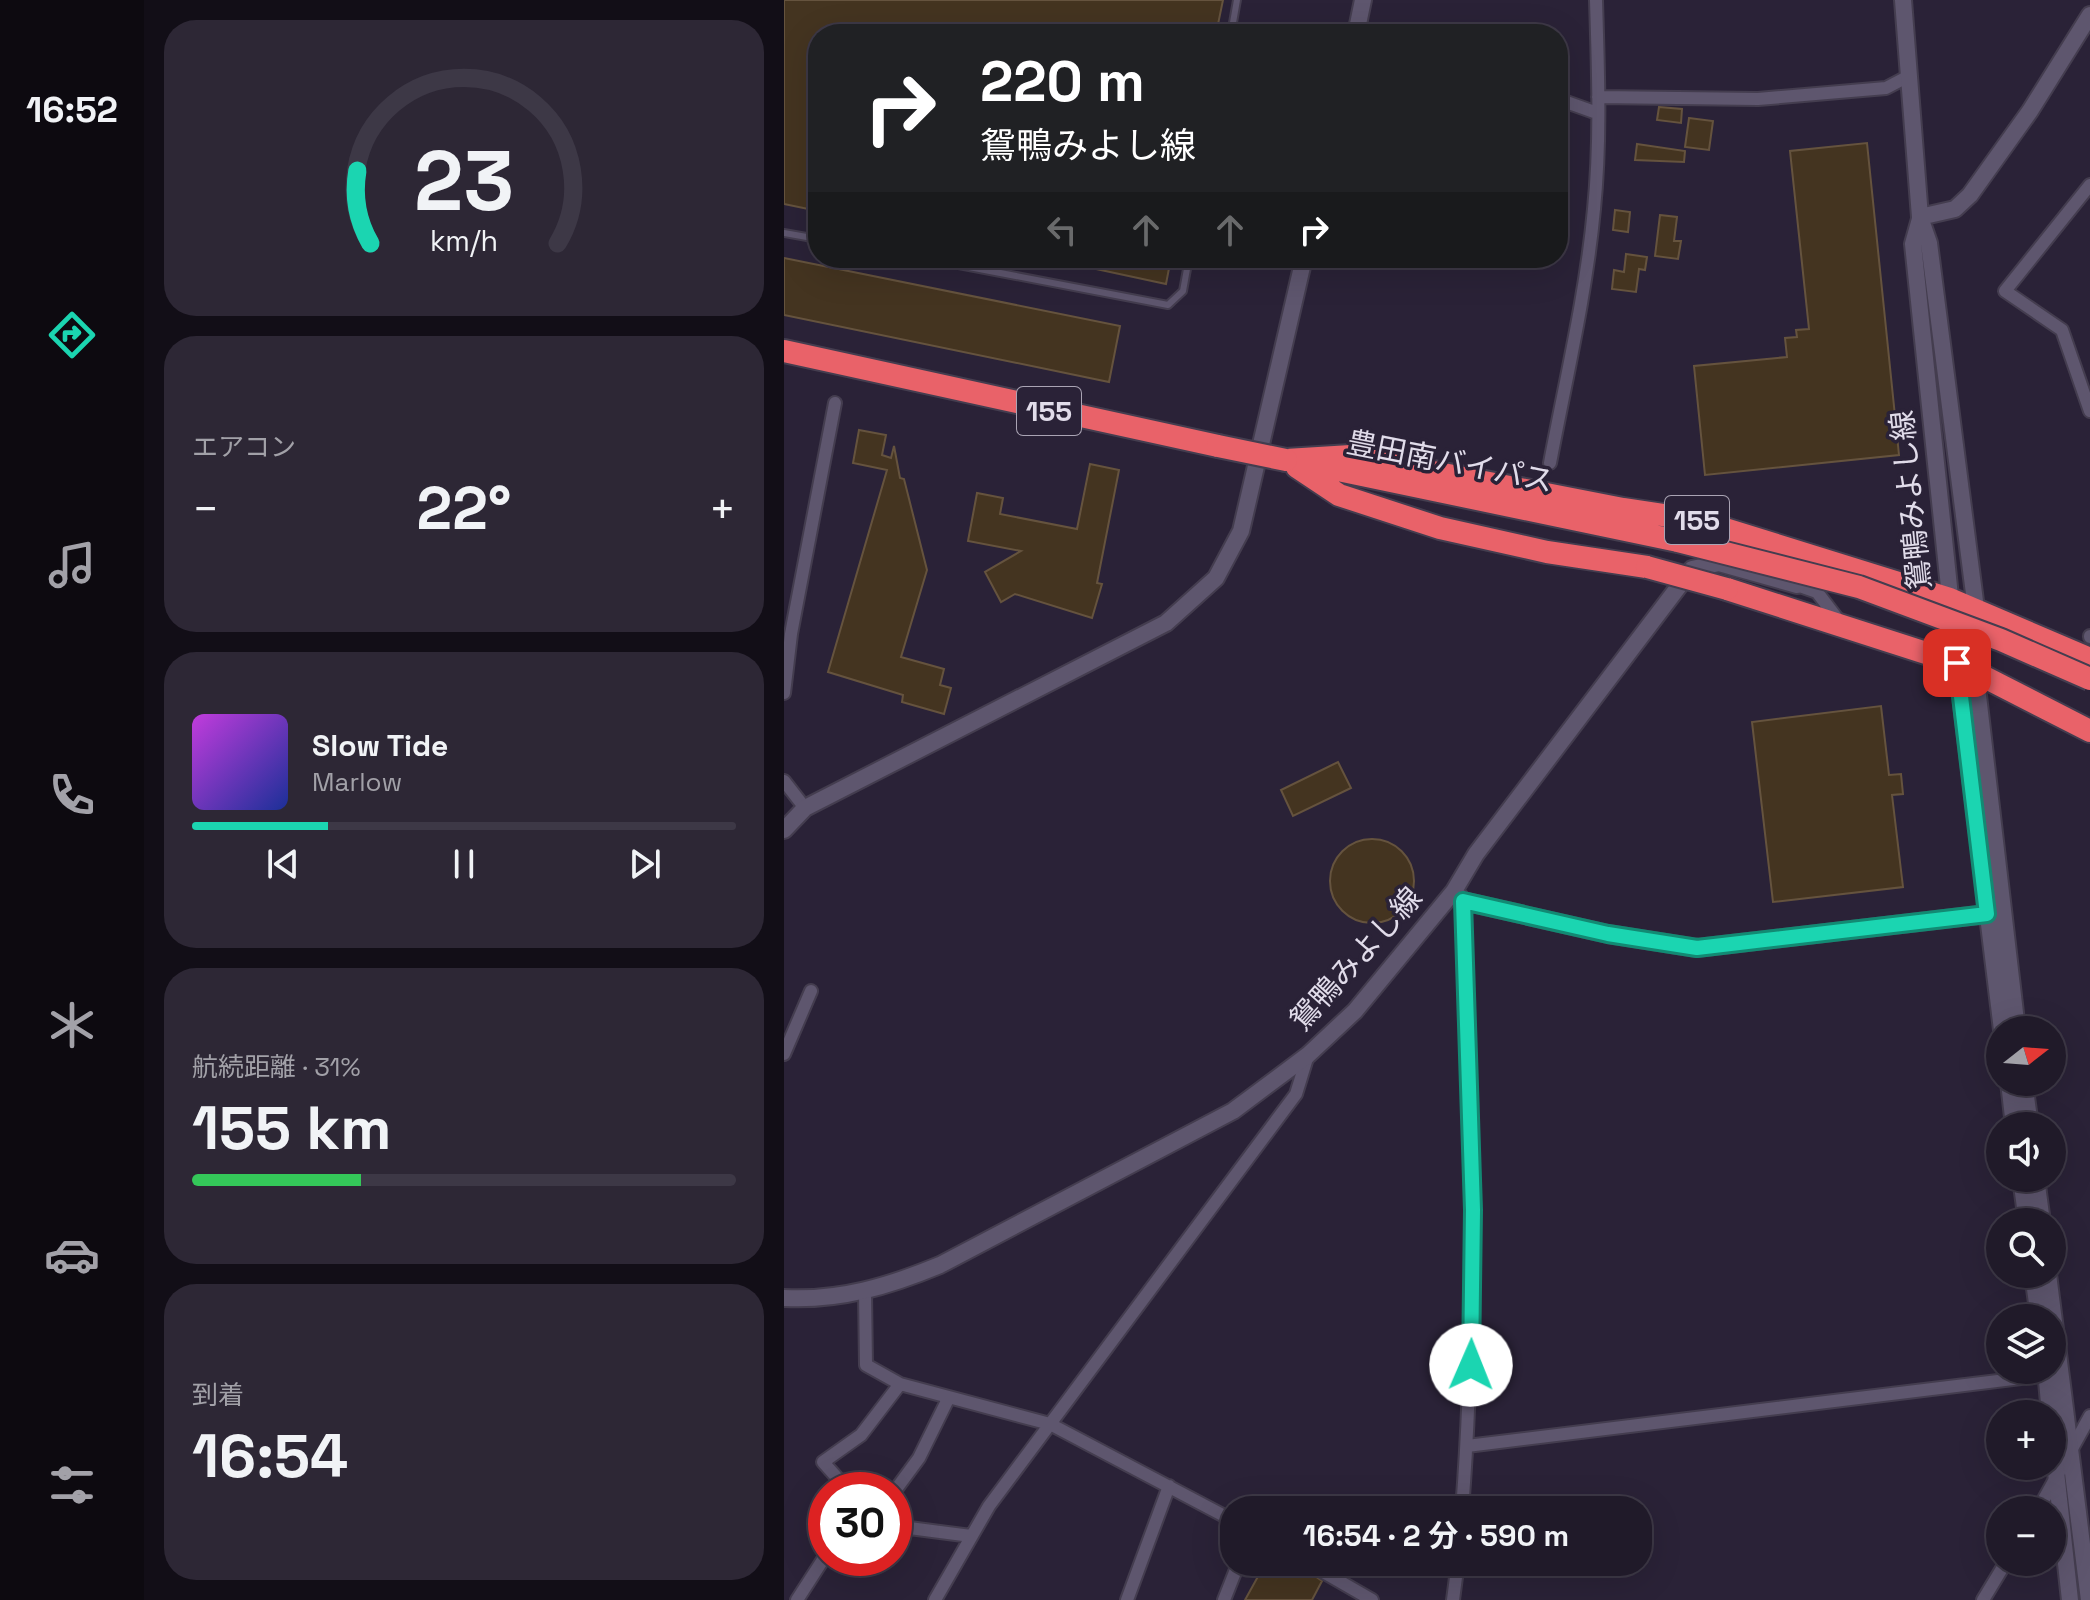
<!DOCTYPE html>
<html lang="ja">
<head>
<meta charset="utf-8">
<style>
	:root { --surface:#201a29; --page:#2d2735; --text:#f1f3f6; --muted:#a2a1a8; --line:#3d3846; --accent:#1bd5b1 }
	body { margin:0; font-family:"Space Grotesk","Noto Sans JP",sans-serif; background:var(--page); color:var(--text); height:100vh; display:flex; flex-direction:column; font-size:30px; white-space:nowrap }
	* { box-sizing:border-box; margin:0 }
	p { font-size:26px; color:var(--muted) }
	.icon { flex:none; width:44px; height:44px; fill:none; stroke:currentColor; stroke-width:2; stroke-linecap:round; stroke-linejoin:round }
	.map { position:relative; flex:1; overflow:hidden }
	.side { display:flex; flex-direction:column; gap:20px; padding:20px; background:#120e17; width:640px }
	.side>* { flex:none }
	.banner { position:absolute; left:24px; top:24px; width:760px; height:244px; border-radius:32px; box-shadow:0 8px 32px #0002,0 0 0 2px var(--line); background:#202124; color:#fff; overflow:hidden }
	.needle { width:52px; rotate:73deg }
	.fabs { position:absolute; left:1202px; top:1016px; display:grid; gap:16px }
	.fabs a { display:grid; place-items:center; width:80px; height:80px; border-radius:50%; background:var(--surface); box-shadow:0 8px 32px #0002,0 0 0 2px var(--line); font-size:40px }
	.speed { position:absolute; left:24px; top:1472px; display:flex; gap:16px; font-size:40px; font-weight:700; text-align:center }
	.speed>* { display:grid; place-content:center; width:104px; height:104px; border-radius:50%; background:var(--surface); box-shadow:0 8px 32px #0002,0 0 0 2px var(--line); line-height:1 }
	.speed .limit { border:12px solid #d22; background:#fff; color:#111 }
	.pin { position:absolute; display:grid; place-items:center; width:68px; height:68px; color:#fff; margin:-34px; border-radius:16px; box-shadow:0 4px 12px #0006 }
	.me { position:absolute; width:88px; margin:-44px; rotate:1deg; stroke-linejoin:round; filter:drop-shadow(0 0 6px #0008) }
	.turn { display:flex; align-items:center; gap:28px; height:168px; padding:0 40px; font-size:36px }
	.turn .icon { width:104px; height:104px; stroke-width:2.5 }
	.turn b { display:block; font-size:56px; line-height:68px }
	.lanes { display:flex; align-items:center; height:76px; padding:0 40px; background:#0003; justify-content:center; gap:40px; direction:ltr }
	.lanes .off { opacity:.35 }
	.big { font-size:60px; font-weight:700; line-height:1.1 }
	.side .card { flex:1; display:flex; flex-direction:column; justify-content:center; gap:12px; min-width:0; padding:0 28px; border-radius:32px; background:var(--page) }
	.side .dial { align-items:center; gap:0 }
	.dial svg { height:208px; overflow:visible; fill:none; stroke:var(--line); stroke-width:7; stroke-linecap:round; text-anchor:middle }
	.dial text { fill:var(--text); stroke:none }
	.song { display:flex; align-items:center; gap:24px }
	.cover { width:96px; height:96px; border-radius:12px; background:linear-gradient(135deg,hsl(290 70% 55%),hsl(230 70% 35%)) }
	.played { height:8px; border-radius:4px; background:linear-gradient(90deg,var(--accent) 25%,var(--line) 25%) }
	.keys { display:flex; justify-content:space-around; direction:ltr }
	.heat { display:flex; justify-content:space-between; align-items:center; font-size:44px; direction:ltr }
	.charge { height:12px; border-radius:6px; background:linear-gradient(90deg,#34c759 31%,var(--line) 0) }
	.trip { position:absolute; left:436px; top:1496px; width:432px; height:80px; border-radius:32px; background:var(--surface); box-shadow:0 8px 32px #0002,0 0 0 2px var(--line); font-weight:700; line-height:80px; text-align:center }
	main { display:flex; flex:1; min-height:0 }
	.tab-bar { display:flex; flex-direction:column; width:144px; justify-content:space-around; align-items:center; background:#0d0a10; color:var(--muted) }
	.tab-bar .icon { width:56px; height:56px }
	.tab-bar .active { color:var(--accent) }
	.tab-bar b { font-size:36px; color:var(--text) }
	.map>svg:first-child { display:block }
	.building { fill:#443420; stroke:#65533e; stroke-width:2 }
	.lines { fill:none; stroke-linecap:round; stroke-linejoin:round }
	.lane-casing { stroke:#443d4f; stroke-width:10 }
	.street-casing { stroke:#443d4f; stroke-width:16 }
	.secondary-casing { stroke:#443d4f; stroke-width:20 }
	.highway-casing { stroke:#443d4f; stroke-width:26 }
	.lane { stroke:#5e566e; stroke-width:6 }
	.street { stroke:#5e566e; stroke-width:12 }
	.secondary { stroke:#5e566e; stroke-width:16 }
	.highway { stroke:#e96269; stroke-width:22 }
	.highway-bridge-casing { stroke:#443d4f; stroke-width:26; stroke-linecap:butt }
	.highway-bridge { stroke:#e96269; stroke-width:22 }
	.route-casing { stroke:#128a73; stroke-width:20 }
	.route { stroke:#1bd5b1; stroke-width:14 }
	.labels { text-anchor:middle; stroke-width:7; stroke-linejoin:round; paint-order:stroke }
	.shield { fill:#2a2237; stroke:#aaa4b4; stroke-width:2 }
	.shield-label { font-size:28px; font-weight:bold; fill:#e1dcea }
	.street-label { font-size:30px; fill:#e1dcea; stroke:#2a2237 }
</style>
</head>
<body>
<main>
<nav class="tab-bar">
<b>16:52</b>
<svg class="icon active" aria-label="directions" viewBox="0 0 24 24"><path d="M12 3l9 9-9 9-9-9zM9 14v-3h6M13 9l2 2-2 2"/></svg>
<svg class="icon" aria-label="music" viewBox="0 0 24 24"><path d="M9 18V5l10-2v13"/><circle cx="6" cy="18" r="3"/><circle cx="16" cy="16" r="3"/></svg>
<svg class="icon" aria-label="phone" viewBox="0 0 24 24"><path d="M5 4h4l2 5-3 2q2 4 5 5l2-3 5 2v4C11 20 4 13 5 4z"/></svg>
<svg class="icon" aria-label="climate" viewBox="0 0 24 24"><path d="M12 3v18M4 7l16 10M4 17L20 7"/></svg>
<svg class="icon" aria-label="car" viewBox="0 0 24 24"><path d="M5 17H2v-5l4-1 3-4h7l3 4 3 1v5h-3M9 17h6M6 11h13"/><circle cx="7" cy="17" r="2"/><circle cx="17" cy="17" r="2"/></svg>
<svg class="icon" aria-label="filters" viewBox="0 0 24 24"><path d="M4 7h16M4 17h16"/><circle cx="9" cy="7" r="2"/><circle cx="15" cy="17" r="2"/></svg>
</nav>
<section class="side">
<div class="card dial"><svg viewBox="0 0 100 80">
<path d="M14 69A42 42 0 1 1 86 69"/>
<path d="M14 69A42 42 0 0 1 9 41" stroke="#1bd5b1"/>
<text x="50" y="56" font-size="32" font-weight="700">23</text>
<text x="50" y="72" font-size="11">km/h</text>
</svg></div>
<div class="card"><p>エアコン</p>
<div class="heat"><a>−</a><b class="big">22°</b><a>+</a></div>
</div>
<div class="card">
<div class="song"><i class="cover"></i><div><b>Slow Tide</b><p>Marlow</p></div></div>
<div class="played"></div>
<div class="keys"><svg class="icon" aria-label="previous" viewBox="0 0 24 24"><path d="M18 5L8 12l10 7zM5 5v14"/></svg><svg class="icon" aria-label="pause" viewBox="0 0 24 24"><path d="M8 5v14M16 5v14"/></svg><svg class="icon" aria-label="next" viewBox="0 0 24 24"><path d="M6 5l10 7-10 7zM19 5v14"/></svg></div>
</div>
<div class="card"><p>航続距離 · 31%</p><b class="big">155 km</b><div class="charge"></div></div>
<div class="card"><p>到着</p><b class="big">16:54</b></div>
</section>
<div class="map">
<svg width="1306" height="1600" viewBox="0 0 1306 1600">
	<rect width="100%" height="100%" fill="#2a2237"/>
	<!-- building -->
	<path class="building" d="M0 0H439L432 34H34V211L0 204Z
		M875 107 898 109 897 123 873 120Z
		M905 118 929 121 925 150 901 147Z
		M1083 143 1115 455 921 475 910 366 1003 357 1001 338 1013 337 1012 330 1025 329 1006 151Z
		M853 144 901 151 900 162 851 160Z
		M831 210 846 212 844 232 829 230Z
		M876 215 893 217 890 241H897L894 259 871 256Z
		M842 254 863 257 861 270 855 269 852 292 828 289 830 270 840 272Z
		M0 258 336 326 325 382 0 315Z
		M285 258H387L382 284 284 263Z
		M75 430 102 435 98 455 107 458 110 446 116 478 120 479 143 570 117 657 160 669 156 685 167 688 160 714 118 702 119 695 44 672 103 470 69 463Z
		M306 464 335 470 313 583 318 584 308 618 231 594 217 602 201 572 237 551 184 541 193 493 219 498 216 514 293 529Z
		M1097 706 1105 775 1117 774 1119 794 1108 795 1119 887 989 902 968 722Z
		M554 762 567 788 509 816 497 790Z
		M546 881a42 42 0 1 1 84 0a42 42 0 1 1-84 0Z
		M482 1562H511L538 1581 528 1600H461Z"/>
	<g class="lines">
		<defs>
			<path id="lane" d="M447 34 453 0
				M0 233 34 239
				M138 258 384 305 399 291 405 258"/>
			<path id="street" d="M814 97 974 99 1102 88 1123 77
				M774 99 813 113
				M1306 185 1221 291 1278 330 1306 411
				M766 463C782 378 802 295 810 209 817 140 814 69 812 0
				M1013 585 1033 592 1055 621
				M1306 636V637
				M0 693 7 634 51 403
				M0 781 21 808
				M0 1054 27 991
				M81 1292 82 1365 116 1384 266 1424 450 1521
				M683 1446 1262 1375
				M64 1490 39 1462 77 1435 116 1384
				M110 1492 135 1458 165 1397
				M678 1510C694 1307 686 1104 679 901
				M1254 1510 1306 1416
				M110 1526 187 1536
				M522 1562 588 1600
				M13 1600 42 1555
				M151 1600 205 1506 512 1094 524 1055
				M343 1600 385 1486
				M440 1600 455 1562
				M669 1600 674 1562
				M1199 1600 1222 1562"/>
			<path id="secondary" d="M1119 0 1136 217 1145 243 1192 609 1191 670 1233 1030
				M572 34 579 0
				M1136 217 1171 209 1186 195 1246 111 1306 15
				M1136 219 1129 244 1173 663 1218 1030
				M0 830 21 808 382 623 432 578 457 531 520 258
				M670 891 679 901 824 934 913 948 1203 914
				M1225 1082 1230 1126
				M1240 1082 1246 1126
				M1237 1178 1243 1222
				M1252 1178 1258 1222
				M1249 1274 1255 1318
				M1264 1274 1305 1600
				M0 1298C56 1301 105 1286 156 1265L449 1111 524 1055 571 1011 670 891 692 854 908 569 935 563 1013 585
				M1262 1370 1266 1414
				M1268 1435 1286 1600"/>
			<path id="highway" d="M0 351 434 446
				M502 460 567 456 839 509 912 520 1166 599 1306 659
				M535 466 894 541
				M513 467 555 495 656 528 763 552 863 567
				M943 589 1173 663 1306 731"/>
		</defs>
		<!-- lane casing -->
		<use href="#lane" class="lane-casing"/>
		<!-- street casing -->
		<use href="#street" class="street-casing"/>
		<!-- secondary casing -->
		<use href="#secondary" class="secondary-casing"/>
		<!-- highway casing -->
		<use href="#highway" class="highway-casing"/>
		<!-- lane -->
		<use href="#lane" class="lane"/>
		<!-- street -->
		<use href="#street" class="street"/>
		<!-- secondary -->
		<use href="#secondary" class="secondary"/>
		<!-- highway -->
		<use href="#highway" class="highway"/>
		<defs>
			<path id="highway-bridge" d="M434 446 502 460
				M894 541 1075 587 1217 640 1306 679
				M863 567 943 589"/>
		</defs>
		<!-- highway-bridge casing -->
		<use href="#highway-bridge" class="highway-bridge-casing"/>
		<!-- highway-bridge -->
		<use href="#highway-bridge" class="highway-bridge"/>
	</g>
	<g class="lines">
		<defs>
			<path id="route" d="M687 1365 689 1210 679 901 824 934 913 948 1203 914 1173 663"/>
		</defs>
		<!-- route casing -->
		<use href="#route" class="route-casing"/>
		<!-- route -->
		<use href="#route" class="route"/>
	</g>
	<g class="labels">
		<!-- shield labels -->
		<g class="shield">
			<rect x="233" y="387" width="64" height="48" rx="6"/>
			<rect x="881" y="496" width="64" height="48" rx="6"/>
		</g>
		<g class="shield-label">
			<text x="265" y="421">155</text>
			<text x="913" y="530">155</text>
		</g>
		<!-- street labels -->
		<g class="street-label">
			<text transform="translate(666 462) rotate(11)" y="10">豊田南バイパス</text>
			<text transform="translate(1127 500) rotate(-96)" y="10">鴛鴨みよし線</text>
			<text transform="translate(572 959) rotate(-48)" y="10">鴛鴨みよし線</text>
		</g>
	</g>
</svg>
<div class="fabs">
<a><svg class="needle" viewBox="-14 -14 28 28"><path d="M0-13l5 13h-10z" fill="#e53935"/><path d="M0 13l5-13h-10z" fill="#a2a1a8"/></svg></a>
<a><svg class="icon" aria-label="sound" viewBox="0 0 24 24"><path d="M4 9h4l5-4v14l-5-4H4zM17 9q2 3 0 6"/></svg></a>
<a><svg class="icon" aria-label="search" viewBox="0 0 24 24"><circle cx="10" cy="10" r="6"/><path d="M15 15l6 6"/></svg></a>
<a><svg class="icon" aria-label="layers" viewBox="0 0 24 24"><path d="M12 4l9 5-9 5-9-5zM3 14l9 5 9-5"/></svg></a>
<a>+</a>
<a>−</a>
</div>
<div class="speed"><div class="limit">30</div></div>
<div class="pin" style="left:1173px;top:663px;background:#d93025"><svg class="icon" aria-label="arrive" viewBox="0 0 24 24"><path d="M6 21V4h12l-3 4 3 4H6"/></svg></div>
<svg class="me" style="left:687px;top:1365px" viewBox="-20 -20 40 40"><circle r="19" fill="#fff"/><path d="M0-13L10 11 0 6-10 11z" fill="#1bd5b1"/></svg>
<div class="trip">16:54 · 2 分 · 590 m</div>
<div class="banner">
<div class="turn"><svg class="icon" aria-label="right" viewBox="0 0 24 24"><path d="M7 20v-9h11M14 6l5 5-5 5"/></svg><div><b>220 m</b>鴛鴨みよし線</div></div>
<div class="lanes"><svg class="icon off" aria-label="left" viewBox="0 0 24 24"><path d="M17 20v-9H6M10 6l-5 5 5 5"/></svg><svg class="icon off" aria-label="ahead" viewBox="0 0 24 24"><path d="M12 20V5M6 11l6-6 6 6"/></svg><svg class="icon off" aria-label="ahead" viewBox="0 0 24 24"><path d="M12 20V5M6 11l6-6 6 6"/></svg><svg class="icon" aria-label="right" viewBox="0 0 24 24"><path d="M7 20v-9h11M14 6l5 5-5 5"/></svg></div>
</div>
</div>
</main>
</body>
</html>
